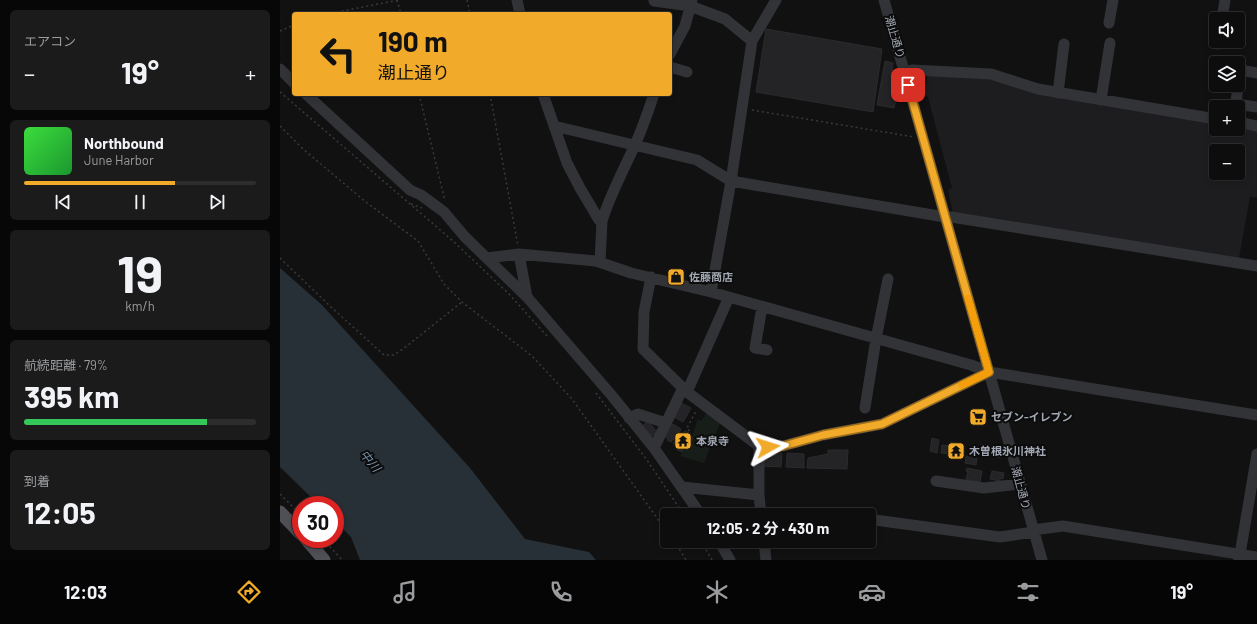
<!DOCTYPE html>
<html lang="ja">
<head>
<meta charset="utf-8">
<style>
	:root { --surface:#0d0d0e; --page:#1b1b1c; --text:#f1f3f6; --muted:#9a9c9e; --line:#2d2d2e; --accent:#f1aa29 }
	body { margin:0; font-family:Barlow,"Noto Sans JP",sans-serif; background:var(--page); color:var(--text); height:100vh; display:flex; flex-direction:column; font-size:15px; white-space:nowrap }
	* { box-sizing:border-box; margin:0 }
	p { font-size:13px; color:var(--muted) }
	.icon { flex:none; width:22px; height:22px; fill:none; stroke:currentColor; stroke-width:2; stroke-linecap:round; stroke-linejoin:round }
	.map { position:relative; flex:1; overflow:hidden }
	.side { display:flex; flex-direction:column; gap:10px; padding:10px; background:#070708; width:280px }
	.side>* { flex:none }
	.top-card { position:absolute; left:12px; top:12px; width:380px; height:84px; border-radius:4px; box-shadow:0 2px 6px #0003,0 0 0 1px var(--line); background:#f1aa29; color:#111; overflow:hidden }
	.fabs { position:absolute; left:929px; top:12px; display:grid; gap:8px }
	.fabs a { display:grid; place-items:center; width:36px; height:36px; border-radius:4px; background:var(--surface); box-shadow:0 2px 6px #0003,0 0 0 1px var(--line); font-size:20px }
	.speed { position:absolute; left:12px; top:496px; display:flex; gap:8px; font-size:20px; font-weight:700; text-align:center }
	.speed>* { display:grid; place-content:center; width:52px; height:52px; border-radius:50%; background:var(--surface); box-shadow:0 2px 6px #0003,0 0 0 1px var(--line); line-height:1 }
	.speed .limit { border:6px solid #d22; background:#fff; color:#111 }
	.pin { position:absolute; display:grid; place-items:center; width:34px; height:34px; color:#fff; margin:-17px; border-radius:8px; box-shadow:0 2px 6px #0006 }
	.me { position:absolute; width:44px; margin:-22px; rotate:84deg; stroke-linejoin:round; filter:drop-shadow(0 0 3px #0008) }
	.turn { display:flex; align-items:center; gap:14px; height:84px; padding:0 20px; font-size:18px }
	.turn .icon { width:52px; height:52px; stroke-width:2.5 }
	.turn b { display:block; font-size:28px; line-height:34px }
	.big { font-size:30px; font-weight:700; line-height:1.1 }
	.side .widget { flex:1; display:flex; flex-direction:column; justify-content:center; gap:6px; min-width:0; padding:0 14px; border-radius:6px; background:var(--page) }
	.side .dial { align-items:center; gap:0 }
	.dial b { font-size:52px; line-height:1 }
	.song { display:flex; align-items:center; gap:12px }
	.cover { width:48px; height:48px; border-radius:6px; background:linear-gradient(135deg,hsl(120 70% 55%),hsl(130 70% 35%)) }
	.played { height:4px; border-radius:2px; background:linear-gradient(90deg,var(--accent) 65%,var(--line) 65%) }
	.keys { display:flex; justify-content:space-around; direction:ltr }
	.heat { display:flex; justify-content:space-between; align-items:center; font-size:22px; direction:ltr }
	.charge { height:6px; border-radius:3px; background:linear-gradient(90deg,#34c759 79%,var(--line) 0) }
	.trip { position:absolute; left:380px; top:508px; width:216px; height:40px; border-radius:4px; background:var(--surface); box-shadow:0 2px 6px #0003,0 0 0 1px var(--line); font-weight:700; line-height:40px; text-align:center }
	.menu { display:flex; height:64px; justify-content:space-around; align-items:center; background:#050506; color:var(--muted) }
	.menu .icon { width:28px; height:28px }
	.menu .current { color:var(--accent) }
	.menu b { font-size:18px; color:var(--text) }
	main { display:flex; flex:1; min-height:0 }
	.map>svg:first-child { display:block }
	.built { fill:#1d1d1f; fill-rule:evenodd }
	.green { fill:#171d18 }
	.water { fill:#273036 }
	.building { fill:#242426; stroke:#2b2b2e }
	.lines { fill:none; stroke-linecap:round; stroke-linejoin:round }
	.path { stroke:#383a3e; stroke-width:1.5; stroke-dasharray:2 3; stroke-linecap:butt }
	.minor { stroke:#323337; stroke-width:11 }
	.major { stroke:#4e5056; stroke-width:13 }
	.route-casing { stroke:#9d6e1b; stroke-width:10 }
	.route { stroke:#f1aa29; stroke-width:7 }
	.slow { stroke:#f59e0b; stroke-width:7 }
	.labels { text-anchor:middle; stroke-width:4; stroke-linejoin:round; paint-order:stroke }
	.street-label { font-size:11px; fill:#a2a8b3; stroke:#0c0c0d }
	.poi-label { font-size:11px; font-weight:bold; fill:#a2a8b3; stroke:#0c0c0d; text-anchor:start }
	.water-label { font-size:12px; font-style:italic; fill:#7896af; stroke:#0c0c0d }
</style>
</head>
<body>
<main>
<section class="side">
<div class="widget"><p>エアコン</p>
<div class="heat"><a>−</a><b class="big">19°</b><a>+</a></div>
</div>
<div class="widget">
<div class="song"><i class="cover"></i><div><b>Northbound</b><p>June Harbor</p></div></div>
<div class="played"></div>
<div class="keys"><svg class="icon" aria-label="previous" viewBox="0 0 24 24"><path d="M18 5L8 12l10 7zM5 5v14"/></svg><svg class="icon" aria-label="pause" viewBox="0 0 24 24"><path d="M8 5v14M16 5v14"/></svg><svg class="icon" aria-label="next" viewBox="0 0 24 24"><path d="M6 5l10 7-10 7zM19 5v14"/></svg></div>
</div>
<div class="widget dial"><b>19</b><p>km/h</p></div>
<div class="widget"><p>航続距離 · 79%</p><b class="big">395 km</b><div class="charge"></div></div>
<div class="widget"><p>到着</p><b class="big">12:05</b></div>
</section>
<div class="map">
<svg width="977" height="560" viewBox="0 0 977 560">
	<rect width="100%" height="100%" fill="#111112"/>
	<!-- built -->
	<path class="built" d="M648 73 713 76 936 123V129H958V126L977 129V198L970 197 959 258 673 214 668 190 672 188 648 97 644 94ZM936 151H958V173H936Z"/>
	<!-- green -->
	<path class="green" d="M428 411 441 421 424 463 400 456 405 449 409 450 415 437 412 436 418 419 421 421Z"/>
	<!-- water -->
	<path class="water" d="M0 268 42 305 190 468 245 539 309 552 316 560H80L71 537 55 521V505H39L0 467Z"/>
	<!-- building -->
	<path class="building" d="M486 29 602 49 593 112 476 92Z
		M605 61 613 63 611 79 617 82 615 90H618L614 108 597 105Z
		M401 403 411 408 403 422 394 417Z
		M368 421 377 432 372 436 363 425Z
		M390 424 392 425 393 424 401 429 396 440H392L391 442 387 440 388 438 384 436Z
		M405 431 411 434 410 436 413 438 408 449 404 447 402 452 396 449 398 446 393 443 395 441H396L401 432 403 434Z
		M652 438 659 440 657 453 650 451Z
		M671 442 682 444 681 448 683 449 682 455H680L679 459 668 457 669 454 661 453 662 445 671 446Z
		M701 444 723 448 722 458 703 454 704 450 700 449Z
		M548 450H568L567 469 527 468 528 458 548 454Z
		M484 452 502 453 501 467 483 466Z
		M507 453 524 454V468L506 467Z
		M686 456 697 458 696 465 685 463Z
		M687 468 702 471 700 482 686 479 688 472 686 471Z
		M712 471 724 473 723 479 720 478V481L710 479Z"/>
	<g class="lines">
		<!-- path -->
		<path class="path" d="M117 0 121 14
			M187 0 190 14
			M47 14 119 0
			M0 31 14 25
			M0 92 173 241 228 293 267 336
			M139 94 165 201
			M210 94 238 246
			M472 110 634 137
			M0 126 23 149 87 203 138 241 164 284 182 302 252 356 292 399 387 532
			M131 204 142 208
			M0 258 51 307 104 355H113L123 349 182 302
			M316 393 367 460 404 515
			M408 431 409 430 407 428 416 411
			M0 494 21 515
			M43 539 62 560
			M394 541 406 560
			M421 541 432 560"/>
		<!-- minor -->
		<path class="minor" d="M237 0 240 14
			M604 0 762 560
			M374 1 410 6 445 19 472 41
			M942 19 945 0
			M829 23 833 0
			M938 44 939 41
			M390 54 405 26 412 0
			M390 67 407 72
			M0 69 14 83
			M625 72 632 70 711 74 758 89 936 119
			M778 93 784 44
			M26 94 130 190 141 195 164 212 185 237 247 297
			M263 94 287 163 300 188 319 220 322 221
			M821 100 830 43
			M956 104 977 107
			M955 107 961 70 977 73
			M958 122 977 126
			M274 126 417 160 451 181 665 217
			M665 216 977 266
			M239 254 247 297 333 397 374 448 421 515
			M207 258 239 254 316 261 351 273 431 292 691 365 709 372 977 415
			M320 262 322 221C330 195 343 171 354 147 362 130 368 112 374 94
			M371 277 364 312 363 349 407 392 479 446H503L543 435 602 424 709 372
			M431 292 451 181 472 41 496 0
			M482 307 475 348 487 350
			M407 392 449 297
			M585 408 596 339 608 279
			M349 418 358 414 386 423
			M479 446V495L481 515
			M374 448 403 388
			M656 481 704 488 741 484
			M402 487 479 495
			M589 520H595L720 537 754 532
			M753 530 783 526 977 557
			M439 541 450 560
			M484 541 486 560
			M959 560 977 454"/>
		<!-- major -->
		<path class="major" d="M0 512 21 534
			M26 539 44 560"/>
	</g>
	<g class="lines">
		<defs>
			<path id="route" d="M488 447 503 446 543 435 602 424 709 372 628 85"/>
		</defs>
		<!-- route casing -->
		<use href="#route" class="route-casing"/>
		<!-- route -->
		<use href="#route" class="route"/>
		<!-- slow -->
		<path class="slow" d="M682 385 709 372 688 298"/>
	</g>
	<!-- icons -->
	<defs>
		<symbol id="shop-square" viewBox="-11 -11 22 22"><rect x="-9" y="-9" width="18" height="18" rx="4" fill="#f1aa29" stroke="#0c0c0d"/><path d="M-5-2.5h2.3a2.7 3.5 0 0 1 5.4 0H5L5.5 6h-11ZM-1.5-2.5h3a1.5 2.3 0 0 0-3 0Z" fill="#111"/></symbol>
		<symbol id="supermarket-square" viewBox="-11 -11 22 22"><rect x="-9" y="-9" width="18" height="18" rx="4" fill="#f1aa29" stroke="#0c0c0d"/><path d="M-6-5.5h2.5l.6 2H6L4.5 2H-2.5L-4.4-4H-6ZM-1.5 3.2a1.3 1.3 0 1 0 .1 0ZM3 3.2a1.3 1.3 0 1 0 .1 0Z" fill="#111"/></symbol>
		<symbol id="temple-square" viewBox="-11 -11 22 22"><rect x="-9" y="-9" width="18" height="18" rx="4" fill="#f1aa29" stroke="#0c0c0d"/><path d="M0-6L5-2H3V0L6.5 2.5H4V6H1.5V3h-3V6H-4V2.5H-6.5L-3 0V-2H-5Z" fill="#111"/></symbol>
	</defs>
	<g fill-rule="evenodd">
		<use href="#shop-square" x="386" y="267" width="20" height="20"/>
		<use href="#supermarket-square" x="688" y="407" width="20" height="20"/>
		<use href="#temple-square" x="393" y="431" width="20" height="20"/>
		<use href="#temple-square" x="666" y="441" width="20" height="20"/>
	</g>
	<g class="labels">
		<!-- street labels -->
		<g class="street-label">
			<text transform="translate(615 37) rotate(74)" y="4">潮止通り</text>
			<text transform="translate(741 488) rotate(75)" y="4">潮止通り</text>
		</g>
		<!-- poi labels -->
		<g class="poi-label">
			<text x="409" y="281">佐藤商店</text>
			<text x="711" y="421">セブン-イレブン</text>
			<text x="416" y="445">本泉寺</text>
			<text x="689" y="455">木曽根氷川神社</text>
		</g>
		<!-- water labels -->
		<g class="water-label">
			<text transform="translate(90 461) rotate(51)" y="4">中川</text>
		</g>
	</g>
</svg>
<div class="fabs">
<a><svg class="icon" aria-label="sound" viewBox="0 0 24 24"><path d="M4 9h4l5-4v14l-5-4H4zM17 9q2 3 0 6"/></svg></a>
<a><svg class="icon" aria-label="layers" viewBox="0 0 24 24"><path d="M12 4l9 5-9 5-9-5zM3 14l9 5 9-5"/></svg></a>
<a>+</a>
<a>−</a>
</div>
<div class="speed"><div class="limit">30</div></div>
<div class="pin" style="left:628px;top:85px;background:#d93025"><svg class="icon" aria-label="arrive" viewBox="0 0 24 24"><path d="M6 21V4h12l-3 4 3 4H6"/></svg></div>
<svg class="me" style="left:488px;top:447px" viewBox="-20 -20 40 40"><path d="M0-17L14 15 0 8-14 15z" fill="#f1aa29" stroke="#fff" stroke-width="4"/></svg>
<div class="trip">12:05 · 2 分 · 430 m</div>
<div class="top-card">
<div class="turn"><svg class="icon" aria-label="left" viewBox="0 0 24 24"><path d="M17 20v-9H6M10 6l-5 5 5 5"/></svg><div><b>190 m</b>潮止通り</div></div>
</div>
</div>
</main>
<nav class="menu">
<b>12:03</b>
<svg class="icon current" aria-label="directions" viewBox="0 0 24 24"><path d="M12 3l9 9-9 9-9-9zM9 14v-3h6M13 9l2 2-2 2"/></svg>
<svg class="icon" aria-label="music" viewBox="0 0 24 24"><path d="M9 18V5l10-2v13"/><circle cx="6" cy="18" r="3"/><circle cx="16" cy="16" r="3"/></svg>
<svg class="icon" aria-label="phone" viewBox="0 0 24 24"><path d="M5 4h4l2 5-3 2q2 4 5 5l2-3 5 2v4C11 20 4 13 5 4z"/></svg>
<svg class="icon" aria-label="climate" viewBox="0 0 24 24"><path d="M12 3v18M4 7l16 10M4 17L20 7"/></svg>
<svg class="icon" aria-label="car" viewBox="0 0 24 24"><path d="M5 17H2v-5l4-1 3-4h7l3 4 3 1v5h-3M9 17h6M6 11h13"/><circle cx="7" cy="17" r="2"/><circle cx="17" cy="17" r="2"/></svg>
<svg class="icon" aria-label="filters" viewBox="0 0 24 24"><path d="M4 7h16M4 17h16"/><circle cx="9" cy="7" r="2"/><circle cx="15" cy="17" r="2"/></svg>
<b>19°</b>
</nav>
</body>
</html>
